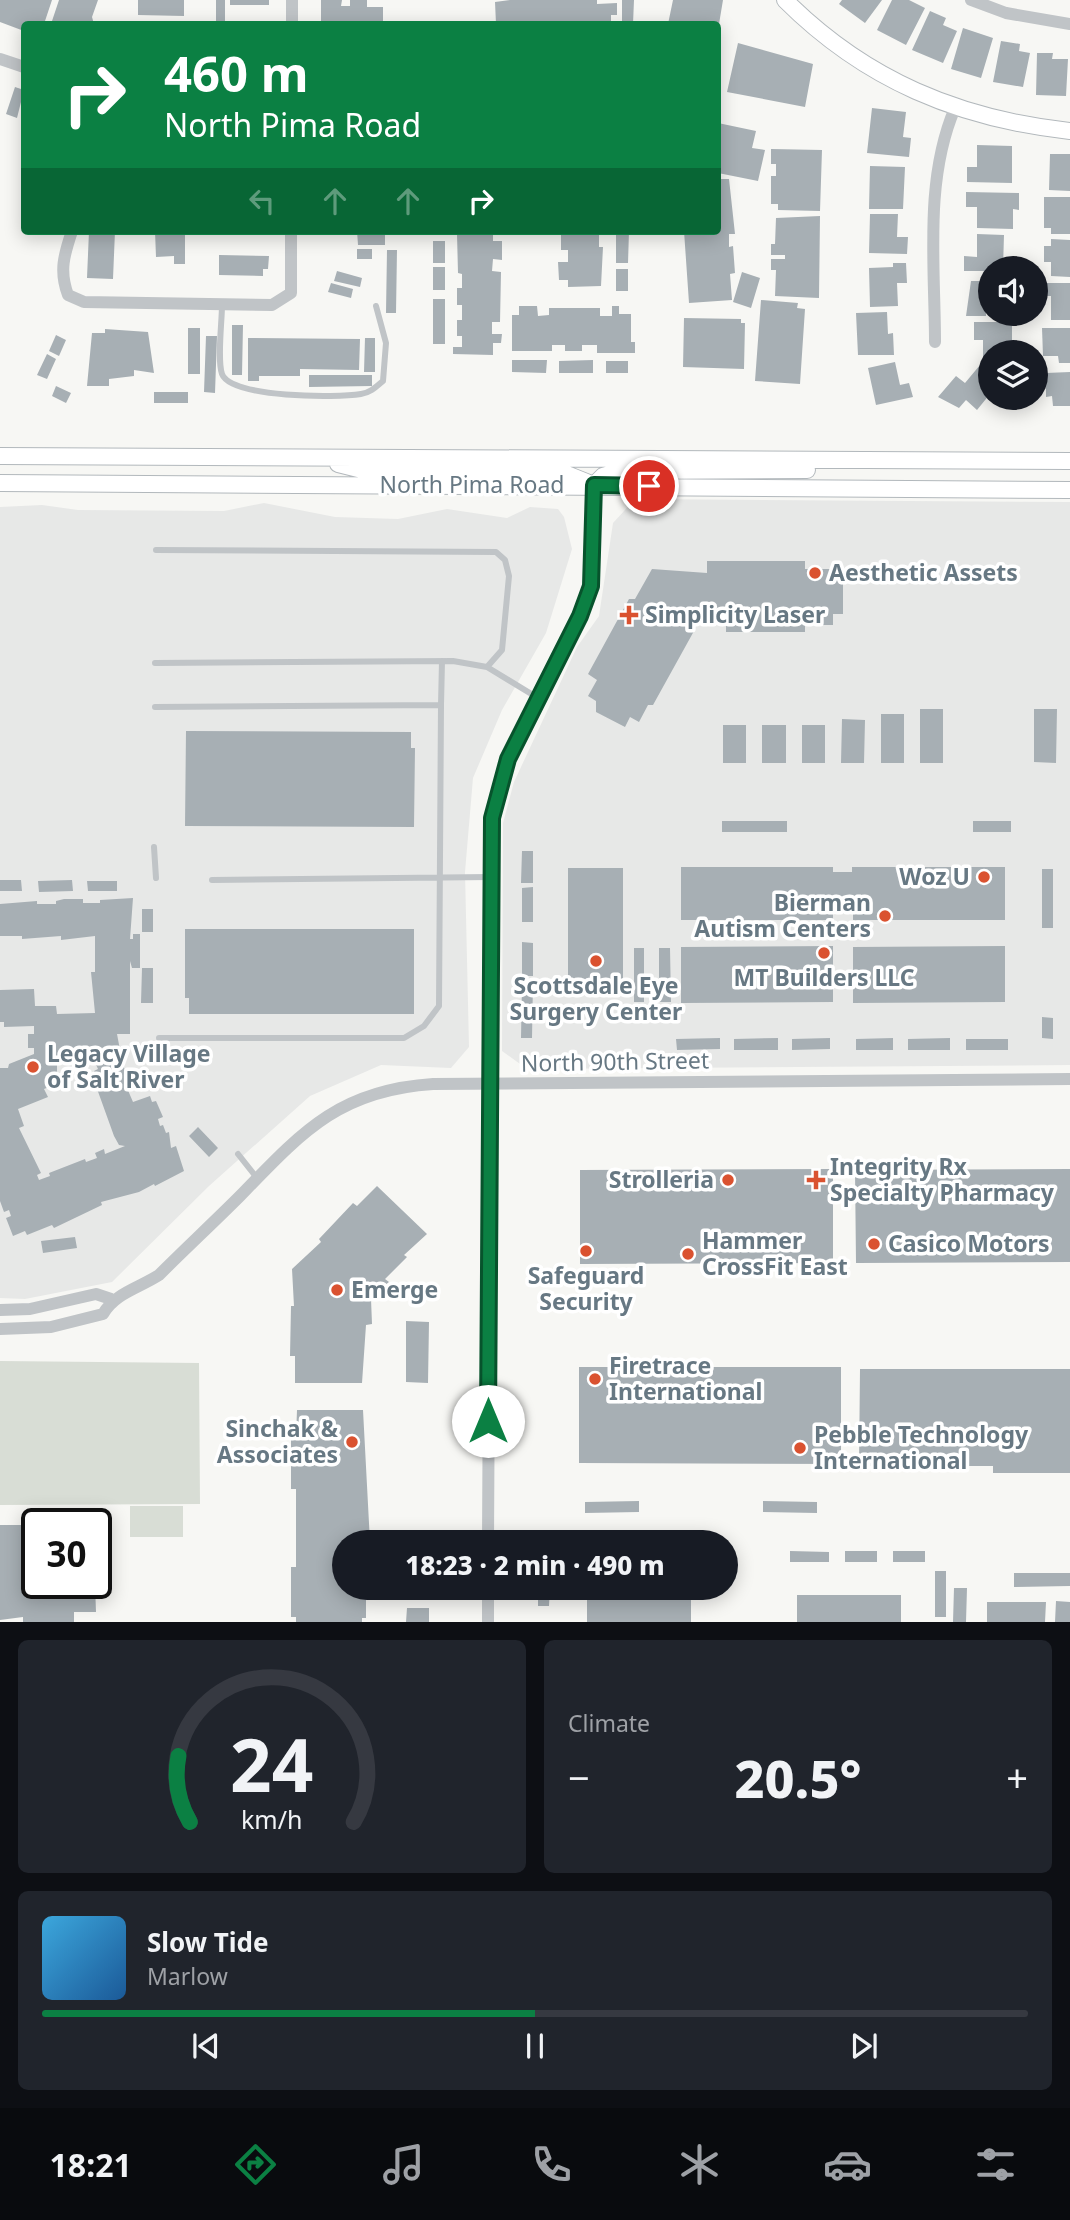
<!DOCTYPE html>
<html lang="en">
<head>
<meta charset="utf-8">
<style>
	:root { --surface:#171b24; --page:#20242c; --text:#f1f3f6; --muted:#9ea1a6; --line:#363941; --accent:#0b8043 }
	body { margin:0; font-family:"Noto Sans",sans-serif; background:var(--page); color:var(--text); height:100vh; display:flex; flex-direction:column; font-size:26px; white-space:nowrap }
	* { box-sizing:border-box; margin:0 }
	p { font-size:23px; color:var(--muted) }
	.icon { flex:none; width:38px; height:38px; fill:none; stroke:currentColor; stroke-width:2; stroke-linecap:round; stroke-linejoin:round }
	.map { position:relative; height:1622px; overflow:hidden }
	.sheet { display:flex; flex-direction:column; gap:18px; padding:18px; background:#0d0f14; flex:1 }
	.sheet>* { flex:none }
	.guide { position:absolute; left:21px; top:21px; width:700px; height:214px; border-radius:7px; box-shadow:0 4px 18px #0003; background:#0b8043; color:#fff; overflow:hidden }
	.buttons { position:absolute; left:978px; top:256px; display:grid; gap:14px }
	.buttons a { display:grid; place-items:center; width:70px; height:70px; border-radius:50%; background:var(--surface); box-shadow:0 4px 18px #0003; font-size:35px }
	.speed { position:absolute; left:21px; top:1508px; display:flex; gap:14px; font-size:35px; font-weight:700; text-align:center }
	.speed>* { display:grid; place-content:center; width:91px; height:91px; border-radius:50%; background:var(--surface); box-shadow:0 4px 18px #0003; line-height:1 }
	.speed .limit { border:4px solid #111; border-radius:10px; background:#fff; color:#111 }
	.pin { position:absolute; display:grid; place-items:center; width:60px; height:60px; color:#fff; margin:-30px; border:4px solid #fff; border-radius:50%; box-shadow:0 2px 7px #0007 }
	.me { position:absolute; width:77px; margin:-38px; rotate:0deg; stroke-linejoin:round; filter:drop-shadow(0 0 5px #0008) }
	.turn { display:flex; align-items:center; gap:24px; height:147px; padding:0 28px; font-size:32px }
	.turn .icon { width:91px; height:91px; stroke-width:2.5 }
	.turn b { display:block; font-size:49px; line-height:60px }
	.lanes { display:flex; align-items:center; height:66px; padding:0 28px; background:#0003; justify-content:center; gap:35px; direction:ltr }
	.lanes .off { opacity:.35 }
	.big { font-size:52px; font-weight:800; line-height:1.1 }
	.sheet .widget { flex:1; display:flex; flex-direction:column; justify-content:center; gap:10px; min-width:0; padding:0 24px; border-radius:10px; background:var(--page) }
	.sheet .dial { align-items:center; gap:0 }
	.dial svg { height:182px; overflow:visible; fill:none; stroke:var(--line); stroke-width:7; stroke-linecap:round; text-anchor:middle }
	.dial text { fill:var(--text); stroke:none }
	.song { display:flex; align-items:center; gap:21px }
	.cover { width:84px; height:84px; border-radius:10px; background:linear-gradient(135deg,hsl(200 70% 55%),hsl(210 70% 35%)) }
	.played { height:7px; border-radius:4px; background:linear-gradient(90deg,var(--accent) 50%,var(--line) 50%) }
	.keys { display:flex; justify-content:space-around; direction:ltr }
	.heat { display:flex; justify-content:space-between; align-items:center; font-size:38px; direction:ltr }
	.sheet .tiles { flex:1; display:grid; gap:18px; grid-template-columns:1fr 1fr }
	.widget:last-child { grid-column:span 2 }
	.trip { position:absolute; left:332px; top:1530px; width:406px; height:70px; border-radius:35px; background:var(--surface); box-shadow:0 4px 18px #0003; font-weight:800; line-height:70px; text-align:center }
	.tab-bar { display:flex; height:112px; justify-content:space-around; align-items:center; background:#090b0e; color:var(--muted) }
	.tab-bar .icon { width:49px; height:49px }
	.tab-bar .current { color:var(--accent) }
	.tab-bar b { font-size:32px; color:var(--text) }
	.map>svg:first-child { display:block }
	.built { fill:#e7e8e7 }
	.green { fill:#d8ddd5 }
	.building { fill:#a7afb4; fill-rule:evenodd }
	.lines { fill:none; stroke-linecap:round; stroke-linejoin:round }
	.secondary-casing { stroke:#b2b8bc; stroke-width:18 }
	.lane { stroke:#c0c4c7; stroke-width:6 }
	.street { stroke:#c0c4c7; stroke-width:12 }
	.secondary { stroke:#fff; stroke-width:16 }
	.route-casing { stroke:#07532c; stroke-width:18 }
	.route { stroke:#0b8043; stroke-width:12 }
	.poi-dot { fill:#da5230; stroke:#fff; stroke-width:2.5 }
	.labels { text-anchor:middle; stroke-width:7; stroke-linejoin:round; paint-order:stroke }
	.street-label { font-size:23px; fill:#677883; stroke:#fff }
	.poi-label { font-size:23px; font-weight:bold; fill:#677883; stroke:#fff; text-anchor:start }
</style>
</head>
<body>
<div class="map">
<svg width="1070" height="1622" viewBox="0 0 1070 1622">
	<rect width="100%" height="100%" fill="#f7f7f4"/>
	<!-- built -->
	<path class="built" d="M635 499 1070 502V1065L527 1069 502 1051 503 823 514 782 577 647 599 616 613 523Z
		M264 503 335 517 398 519 447 509 507 518 530 507 558 509 564 517 572 549 546 633 502 710 473 778 465 872 469 1047 451 1068 381 1065 310 1096 209 1186 112 1282 25 1299 0 1298V507L42 505 78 510 224 511Z"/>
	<!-- green -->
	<path class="green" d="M0 1361 199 1363 200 1504 0 1505Z
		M130 1506H183V1537H130Z"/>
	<!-- building -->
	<path class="building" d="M0 0H52L44 24H24V31L0 22Z
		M59 0H98L92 17 94 24H51Z
		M138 0H184V16L138 15Z
		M216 0H225V21H216Z
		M230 0H269V5H230Z
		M321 0H342L341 6H350V0H367V7H383V24H321Z
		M510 0H597V4L617 3V15H611V24H496L495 2Z
		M622 0H634L633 24H622Z
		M673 0H723L719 24H668Z
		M842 0H882L865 23 839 4Z
		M892 0H909L925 8 906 45 877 30Z
		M930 11 946 18 943 25 957 31 943 63 912 50Z
		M963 28 993 38 981 78 951 69Z
		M1001 41 1020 44 1019 51 1030 53 1023 87 993 82Z
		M738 43 813 64 805 107 727 92Z
		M1037 53H1053L1052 59H1068L1066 96 1036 95Z
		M15 87 24 90 17 118 6 114Z
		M872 108 906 112 903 137 911 138 909 157 867 153Z
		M718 123 756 131 752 148 765 150 758 181 718 173Z
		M977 145 1012 146V183L967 182V167H977Z
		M771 149 822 150 820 211 778 210V204H771V176H776V164H771Z
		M1050 154H1070V191L1049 190Z
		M870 166 905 167 903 209H869Z
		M718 179H729L735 234H729V247L733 246 735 273 730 274 732 300 689 303 684 231H718Z
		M966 192 1019 193V210L1013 209V229L977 228V207H966Z
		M1044 197H1070V234H1051V228H1044Z
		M870 214H898L897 237H908L907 254 869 253Z
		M820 216 819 298 775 296 776 270H771V259H785V255H771V244H775L776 218Z
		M89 231H115L113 279 87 278Z
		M155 231H185V264H174V256L156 257Z
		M357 231H385V245H358Z
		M561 231H599V247H603L601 286 568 287V280H559L558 262H568V250H561Z
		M616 231H629L628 263H616Z
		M457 234 493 235V241H502V260L493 259 492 271 501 272 500 322H492V334H502L501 343H493V355L453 354V347H462V336H457V320H462V305H457V288H462V274L458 273Z
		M977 234 1004 235 1003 268H990V271H964V256L977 257Z
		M1051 239 1070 240V277L1051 276V262H1044V246H1051Z
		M433 241H445V263H433Z
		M357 249H372V259H357Z
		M387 250H397L396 313H386Z
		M219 255 269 256 268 269H263V276L219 275Z
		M893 263H906L907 283H897L898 306 870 307 869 268 893 267Z
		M433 267H445V290H433Z
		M616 269H628V291H616Z
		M337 271 362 278 360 287 334 281Z
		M742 272 760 278 751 308 733 302Z
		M971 281H990V310H986V316H966Z
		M331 283 353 289 351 298 328 292Z
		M1044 283H1070V320H1051V296H1044Z
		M433 299H445V344H433Z
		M761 300 798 303 797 308 805 309 800 384 755 381Z
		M519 306H537L538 316 549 315V308H600V316H612V306H619V314H631V342H635V353H597V345H582V351H565V345H552V351H512V315H519Z
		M887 312 888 334 893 333 894 355H858L856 313Z
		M684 318 741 319V323H745L744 369 683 367Z
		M974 322H1012V352H990V362H983V340H974Z
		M232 325H243L242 375H232Z
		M188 328H200V374H188Z
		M1042 328H1070V363H1059L1058 356H1043Z
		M105 329 148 332 154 373 134 370V376L109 379V386H87L92 333H105Z
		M56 335 66 340 59 356 49 351Z
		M206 336H217L215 393 204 392Z
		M248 338 360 339 359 370 300 369V376H259V381H248Z
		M365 338H375V372H364Z
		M47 354 56 359 47 379 37 375Z
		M512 360H547L546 373 512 372Z
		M593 360V373H559V361Z
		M606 361H628V373H606Z
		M895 362 900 385 909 383 913 397 876 405 868 368Z
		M980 365 990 374V394L977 410 966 400 959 408 938 397 956 376 965 383Z
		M1070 372V406H1053L1052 396 1046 397V373Z
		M309 375H372V386L309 387Z
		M56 386 71 393 66 403 52 396Z
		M154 392H188V403H154Z
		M707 561H805V569H833V580H843V614H833V625H805V632H726V619H682L680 623 694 631 653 705H648L639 722 630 717 625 727 596 712V701L588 696 597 680 588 674 629 599H635L652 569 707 573Z
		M920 709H943V763H920Z
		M1034 709H1057L1056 763 1034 762Z
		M881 714H904V763H881Z
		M842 719 865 720 864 763H841Z
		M723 725H746V763H723Z
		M762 725H786V763H762Z
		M802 725H825V763H802Z
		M186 731 411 732V748H415L414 827 185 826Z
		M722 821H787V832H722Z
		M973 821H1011V832H973Z
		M522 851H533V883H521Z
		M681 867H833V872H852V867H1005V920H853V914H833V920H681Z
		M568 868H623V995H568Z
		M1042 869H1053V928H1042Z
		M0 880H21L22 891H0Z
		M72 880 73 891 39 892 38 881Z
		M87 881H117V891H88Z
		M533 887V922H522V888Z
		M133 898 130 939H133V934H140V968H132L130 961V1034H117L120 1050 114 1053 119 1067 123 1065 131 1086 127 1088 133 1102 150 1096 152 1102 156 1101 163 1117 158 1119 160 1126 163 1125 166 1133 169 1132 171 1148 176 1146 184 1171 155 1186 154 1184 139 1192 101 1202 102 1205 54 1228 52 1225 27 1235 25 1231 13 1236 6 1218 11 1216 9 1210 4 1212 0 1201V1068H8L9 1064 34 1054V1048H28V1034H34V1026L4 1027V1022H0V990L34 989 35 1006H56L57 1014 95 1013 91 972H95V936L61 940V936L22 939V936H0V904L37 901V904H56V901L64 899H83V903H100V900ZM84 1056H92L98 1069 94 1071 102 1083 96 1086 114 1136 119 1145 125 1146 105 1154 104 1149 95 1153 97 1158 86 1162 85 1159 49 1173 50 1176 39 1180 37 1175 41 1173 19 1128 24 1126 18 1109 48 1097 44 1089 49 1087 46 1079 57 1075V1057L84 1060Z
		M142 909H153V932H142Z
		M185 929H414V1014H189V998H185Z
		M522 942 533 943V976H522Z
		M833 946V1002L681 1003V947Z
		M1005 946V1002L853 1003V947Z
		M634 948H644V1002H634Z
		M659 948H670L671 1002H659Z
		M142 968H153V1003H141Z
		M522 982H533L532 1038H521Z
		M1042 1017 1053 1018V1039L1042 1038Z
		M720 1038V1049L677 1050 676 1039Z
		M778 1038V1050H734V1039Z
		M830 1038V1049L792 1050V1039Z
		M893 1038V1050H856V1039Z
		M950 1038V1050H908V1039Z
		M966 1039H1008V1050H966Z
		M198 1127 218 1148 209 1157 189 1136Z
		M833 1169V1263L580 1264V1170Z
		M1070 1169V1262L856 1263 855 1170Z
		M377 1186 427 1234 404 1255 407 1257 385 1279 389 1282 371 1299 372 1324 366 1325 362 1383H295V1356H290L291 1306H294L292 1269 321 1242 319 1239 353 1203 357 1206Z
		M75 1237 77 1248 43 1253 41 1241Z
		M406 1321 429 1322 428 1383 406 1382Z
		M579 1367H841V1464L579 1463Z
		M860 1369H1070V1473H993V1466H859Z
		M297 1410H363L370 1542H345V1587H366V1618H362V1622H296V1617H291V1567H296V1489H291V1437H296Z
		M639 1501V1512L585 1513V1502Z
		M763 1501 817 1502V1513L763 1512Z
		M0 1525H37V1584H95L96 1612H74V1622H23V1617L0 1620Z
		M790 1551 829 1552V1562H790Z
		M845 1551H877V1562H845Z
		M893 1551H925V1562H893Z
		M935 1571H946V1617H935Z
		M1014 1573H1070V1586L1014 1587Z
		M406 1587H429V1593H406Z
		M538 1587H550L549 1606H538Z
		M954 1588H967L966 1622H953Z
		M587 1594H691V1622H587Z
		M797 1595H901V1622H797Z
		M1056 1601 1070 1602V1622H1055Z
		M987 1602H1046L1045 1622H987Z
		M407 1608H429V1622H406Z"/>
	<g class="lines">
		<defs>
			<path id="secondary" d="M785 0C865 80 959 119 1070 131
				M0 456 1070 461
				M338 464 362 470 559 471 589 483
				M0 483 1070 490
				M594 485 603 476 620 471 807 470"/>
		</defs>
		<!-- secondary casing -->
		<use href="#secondary" class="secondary-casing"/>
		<!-- lane -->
		<path class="lane" d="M222 305C222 322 217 360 222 374 231 398 337 398 361 394 370 393 376 387 383 381L386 343 376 306
			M155 663 453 661 487 667 502 650 509 576 505 560 496 552 156 550
			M487 667 538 698
			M441 705 442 661
			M155 707 441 705 439 1006 424 1026 404 1038H159
			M154 847 156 878
			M212 880 490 877
			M238 1154 257 1178"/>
		<!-- street -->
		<path class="street" d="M292 0V24
			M971 0 1006 13 1070 24
			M0 59 24 67
			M72 231C64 255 59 271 68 295L84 302 272 305 291 293V231
			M935 342C935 266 924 180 955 108
			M0 1310 30 1309 96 1294 111 1299
			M0 1329 51 1327 103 1314C115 1293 139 1288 159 1275 186 1248 213 1223 240 1196 302 1132 339 1090 433 1084L1070 1079
			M488 1542 492 818 508 759 580 616 591 586 594 485
			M488 1622V1587"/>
		<!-- secondary -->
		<use href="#secondary" class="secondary"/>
	</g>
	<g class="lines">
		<defs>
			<path id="route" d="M488 1421 492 818 508 759 580 616 591 586 594 485 649 486"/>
		</defs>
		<!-- route casing -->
		<use href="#route" class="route-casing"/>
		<!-- route -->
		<use href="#route" class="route"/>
	</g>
	<!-- markers -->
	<g class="poi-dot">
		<circle cx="815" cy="573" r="7"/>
		<path d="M625.5 604.5h7v7h7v7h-7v7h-7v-7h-7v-7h7z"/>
		<circle cx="984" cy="877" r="7"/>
		<circle cx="885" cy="916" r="7"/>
		<circle cx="824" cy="953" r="7"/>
		<circle cx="596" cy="961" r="7"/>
		<circle cx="33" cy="1067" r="7"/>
		<circle cx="728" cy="1180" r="7"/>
		<path d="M812.5 1169.5h7v7h7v7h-7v7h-7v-7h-7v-7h7z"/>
		<circle cx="874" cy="1244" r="7"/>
		<circle cx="586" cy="1251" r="7"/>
		<circle cx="688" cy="1254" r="7"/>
		<circle cx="337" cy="1290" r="7"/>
		<circle cx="595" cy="1379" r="7"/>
		<circle cx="352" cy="1442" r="7"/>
		<circle cx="800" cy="1448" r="7"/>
	</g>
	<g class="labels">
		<!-- street labels -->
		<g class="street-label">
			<text x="472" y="493">North Pima Road</text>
			<text transform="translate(615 1062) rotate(-1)" y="8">North 90th Street</text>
		</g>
		<!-- poi labels -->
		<g class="poi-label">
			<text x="829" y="581">Aesthetic Assets</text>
			<text x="645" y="623">Simplicity Laser</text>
			<text x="970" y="885" text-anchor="end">Woz U</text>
			<text x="871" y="911" text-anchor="end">Bierman<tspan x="871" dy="26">Autism Centers</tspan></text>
			<text x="824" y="986" text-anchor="middle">MT Builders LLC</text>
			<text x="596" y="994" text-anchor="middle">Scottsdale Eye<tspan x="596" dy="26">Surgery Center</tspan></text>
			<text x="47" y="1062">Legacy Village<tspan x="47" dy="26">of Salt River</tspan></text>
			<text x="830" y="1175">Integrity Rx<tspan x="830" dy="26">Specialty Pharmacy</tspan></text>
			<text x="714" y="1188" text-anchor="end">Strolleria</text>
			<text x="702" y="1249">Hammer<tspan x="702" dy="26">CrossFit East</tspan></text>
			<text x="888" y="1252">Casico Motors</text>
			<text x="586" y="1284" text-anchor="middle">Safeguard<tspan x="586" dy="26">Security</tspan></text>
			<text x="351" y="1298">Emerge</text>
			<text x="609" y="1374">Firetrace<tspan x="609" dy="26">International</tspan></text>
			<text x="338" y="1437" text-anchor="end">Sinchak &amp;<tspan x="338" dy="26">Associates</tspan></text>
			<text x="814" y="1443">Pebble Technology<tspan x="814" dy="26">International</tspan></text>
		</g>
	</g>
</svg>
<div class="buttons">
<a><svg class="icon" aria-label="sound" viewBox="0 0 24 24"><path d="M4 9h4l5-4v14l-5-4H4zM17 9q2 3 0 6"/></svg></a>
<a><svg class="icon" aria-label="layers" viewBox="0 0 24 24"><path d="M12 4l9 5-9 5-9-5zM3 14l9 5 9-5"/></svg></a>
</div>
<div class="speed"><div class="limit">30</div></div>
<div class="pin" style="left:649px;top:486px;background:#d93025"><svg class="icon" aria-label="arrive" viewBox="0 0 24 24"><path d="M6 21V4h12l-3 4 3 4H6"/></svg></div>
<svg class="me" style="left:488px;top:1421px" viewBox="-20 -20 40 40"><circle r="19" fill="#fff"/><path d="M0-13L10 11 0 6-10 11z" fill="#0b8043"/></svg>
<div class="trip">18:23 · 2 min · 490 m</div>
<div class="guide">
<div class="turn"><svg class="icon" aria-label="right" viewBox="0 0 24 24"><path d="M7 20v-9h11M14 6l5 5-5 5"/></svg><div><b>460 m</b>North Pima Road</div></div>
<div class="lanes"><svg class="icon off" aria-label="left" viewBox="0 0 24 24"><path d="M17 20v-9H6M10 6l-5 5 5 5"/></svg><svg class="icon off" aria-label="ahead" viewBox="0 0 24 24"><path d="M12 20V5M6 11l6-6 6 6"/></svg><svg class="icon off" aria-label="ahead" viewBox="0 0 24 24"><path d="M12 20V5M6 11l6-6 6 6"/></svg><svg class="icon" aria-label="right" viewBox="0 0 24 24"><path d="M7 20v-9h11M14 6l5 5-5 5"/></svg></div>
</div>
</div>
<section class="sheet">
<div class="tiles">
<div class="widget dial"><svg viewBox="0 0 100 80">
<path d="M14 69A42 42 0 1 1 86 69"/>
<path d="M14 69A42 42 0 0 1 9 40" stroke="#0b8043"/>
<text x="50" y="56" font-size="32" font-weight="700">24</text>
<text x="50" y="72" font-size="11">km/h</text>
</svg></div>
<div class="widget"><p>Climate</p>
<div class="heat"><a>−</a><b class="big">20.5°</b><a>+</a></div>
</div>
<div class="widget">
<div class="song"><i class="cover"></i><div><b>Slow Tide</b><p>Marlow</p></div></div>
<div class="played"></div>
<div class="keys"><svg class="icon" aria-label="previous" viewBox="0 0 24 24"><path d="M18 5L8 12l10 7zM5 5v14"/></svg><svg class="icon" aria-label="pause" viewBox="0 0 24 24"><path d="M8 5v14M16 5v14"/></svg><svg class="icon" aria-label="next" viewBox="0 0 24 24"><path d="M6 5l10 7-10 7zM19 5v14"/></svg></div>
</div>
</div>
</section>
<nav class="tab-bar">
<b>18:21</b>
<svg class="icon current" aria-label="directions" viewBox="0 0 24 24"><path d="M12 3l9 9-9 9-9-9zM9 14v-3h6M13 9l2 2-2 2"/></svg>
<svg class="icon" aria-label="music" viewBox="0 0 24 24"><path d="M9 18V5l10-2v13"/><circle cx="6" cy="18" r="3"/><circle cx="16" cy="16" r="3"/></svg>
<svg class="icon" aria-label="phone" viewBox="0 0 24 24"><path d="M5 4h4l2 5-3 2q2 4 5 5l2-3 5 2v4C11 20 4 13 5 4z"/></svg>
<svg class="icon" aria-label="climate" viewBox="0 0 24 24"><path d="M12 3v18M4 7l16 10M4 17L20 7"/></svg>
<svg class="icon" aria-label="car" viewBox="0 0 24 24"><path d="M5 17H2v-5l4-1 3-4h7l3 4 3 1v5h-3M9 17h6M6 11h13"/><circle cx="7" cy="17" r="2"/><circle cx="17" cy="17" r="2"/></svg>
<svg class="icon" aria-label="filters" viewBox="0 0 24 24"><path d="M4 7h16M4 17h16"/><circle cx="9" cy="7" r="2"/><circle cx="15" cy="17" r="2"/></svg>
</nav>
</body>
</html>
